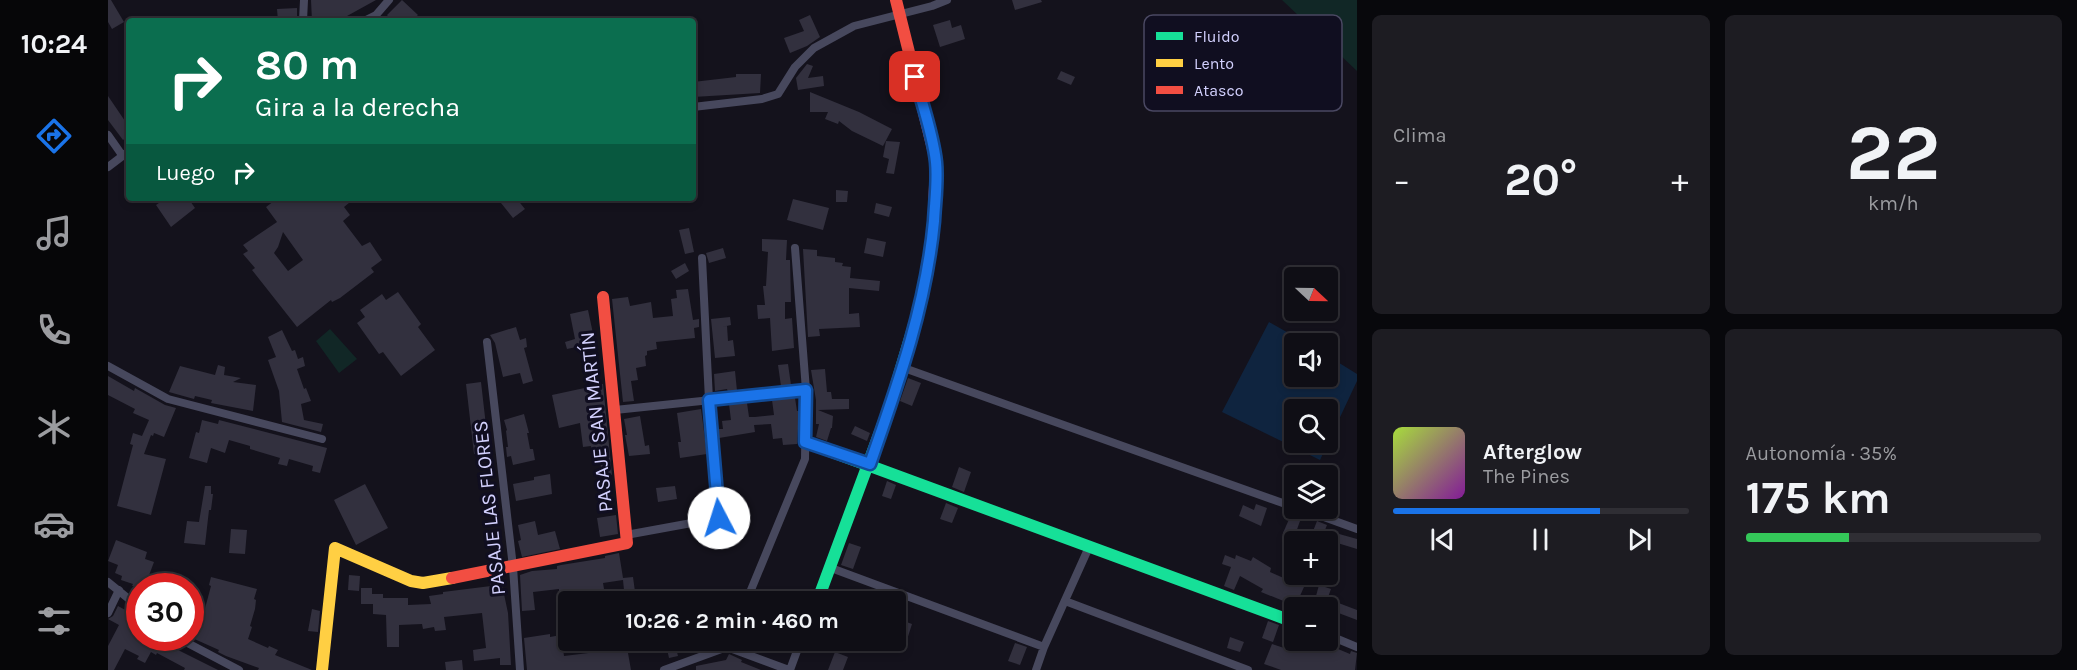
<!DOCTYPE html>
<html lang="es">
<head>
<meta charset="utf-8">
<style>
	:root { --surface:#0f0e15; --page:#1d1c22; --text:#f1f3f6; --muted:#9b9ca0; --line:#2f2e34; --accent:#1a73e8 }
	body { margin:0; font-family:Karla,sans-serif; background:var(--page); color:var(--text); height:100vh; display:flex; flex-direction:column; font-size:22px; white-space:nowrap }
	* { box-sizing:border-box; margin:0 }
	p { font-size:20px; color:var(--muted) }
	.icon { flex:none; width:33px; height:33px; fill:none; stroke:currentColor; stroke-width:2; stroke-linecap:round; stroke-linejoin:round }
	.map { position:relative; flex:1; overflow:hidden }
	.drawer { display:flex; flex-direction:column; gap:15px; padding:15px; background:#08080c; width:720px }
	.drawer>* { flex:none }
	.top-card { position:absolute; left:18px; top:18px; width:570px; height:183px; border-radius:6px; box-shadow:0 3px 9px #0003,0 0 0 2px var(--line); background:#0b6e4f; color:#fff; overflow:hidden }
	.needle { width:39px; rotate:112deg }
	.buttons { position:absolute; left:1176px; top:267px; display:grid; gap:12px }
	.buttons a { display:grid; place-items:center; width:54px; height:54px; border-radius:6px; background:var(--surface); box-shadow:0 3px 9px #0003,0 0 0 2px var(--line); font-size:30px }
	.speed { position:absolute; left:18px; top:573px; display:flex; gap:12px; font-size:30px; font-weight:700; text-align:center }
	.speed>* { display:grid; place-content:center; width:78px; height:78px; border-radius:50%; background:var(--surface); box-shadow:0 3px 9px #0003,0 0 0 2px var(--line); line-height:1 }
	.speed .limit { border:9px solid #d22; background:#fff; color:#111 }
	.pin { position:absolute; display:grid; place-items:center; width:51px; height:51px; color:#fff; margin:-26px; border-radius:12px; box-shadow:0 3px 9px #0006 }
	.me { position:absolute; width:66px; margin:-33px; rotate:355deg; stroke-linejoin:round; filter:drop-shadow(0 0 4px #0008) }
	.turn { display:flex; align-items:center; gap:21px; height:126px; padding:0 30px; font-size:27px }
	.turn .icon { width:78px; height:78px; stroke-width:2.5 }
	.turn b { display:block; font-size:42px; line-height:51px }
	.then { display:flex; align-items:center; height:57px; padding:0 30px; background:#0003; gap:12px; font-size:22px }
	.big { font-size:45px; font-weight:700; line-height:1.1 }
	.drawer .widget { flex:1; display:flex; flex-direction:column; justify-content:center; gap:9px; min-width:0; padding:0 21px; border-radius:9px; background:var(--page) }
	.drawer .dial { align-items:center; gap:0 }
	.dial b { font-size:78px; line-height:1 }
	.song { display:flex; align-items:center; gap:18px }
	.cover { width:72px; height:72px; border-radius:9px; background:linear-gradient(135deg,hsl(80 70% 55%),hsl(290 70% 35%)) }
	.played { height:6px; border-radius:3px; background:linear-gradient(90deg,var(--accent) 70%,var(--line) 70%) }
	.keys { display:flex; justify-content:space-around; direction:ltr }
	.heat { display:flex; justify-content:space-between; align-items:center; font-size:33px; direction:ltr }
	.charge { height:9px; border-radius:4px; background:linear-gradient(90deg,#34c759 35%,var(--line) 0) }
	.drawer .tiles { flex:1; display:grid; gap:15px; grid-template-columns:repeat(2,1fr) }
	.trip { position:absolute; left:450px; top:591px; width:348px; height:60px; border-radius:6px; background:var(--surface); box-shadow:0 3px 9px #0003,0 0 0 2px var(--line); font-weight:700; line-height:60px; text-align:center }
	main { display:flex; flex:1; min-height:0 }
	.menu { display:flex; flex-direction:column; width:108px; justify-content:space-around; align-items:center; background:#060608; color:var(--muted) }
	.menu .icon { width:42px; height:42px }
	.menu .current { color:var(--accent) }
	.menu b { font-size:27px; color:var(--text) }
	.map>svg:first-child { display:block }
	.green { fill:#112726 }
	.water { fill:#0f243f; fill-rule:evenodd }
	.building { fill:#32303e; fill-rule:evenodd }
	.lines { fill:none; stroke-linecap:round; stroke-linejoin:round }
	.street { stroke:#47485d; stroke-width:8 }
	.fast { stroke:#16e098; stroke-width:12 }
	.slow { stroke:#ffcf43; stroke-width:12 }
	.jam { stroke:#f24e42; stroke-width:12 }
	.route-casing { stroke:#114b97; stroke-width:15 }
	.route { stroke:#1a73e8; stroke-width:10 }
	.labels { text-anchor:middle; stroke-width:6; stroke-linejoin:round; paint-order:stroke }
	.street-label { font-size:20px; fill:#d2d0fd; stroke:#100e20 }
	.key { fill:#100e20; stroke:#4a4862; stroke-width:1.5 }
	.key-label { font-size:16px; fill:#d2d0fd }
</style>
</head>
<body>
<main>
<nav class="menu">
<b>10:24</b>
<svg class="icon current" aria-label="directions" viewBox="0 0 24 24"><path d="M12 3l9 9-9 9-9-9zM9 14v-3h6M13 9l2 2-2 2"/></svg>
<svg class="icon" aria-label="music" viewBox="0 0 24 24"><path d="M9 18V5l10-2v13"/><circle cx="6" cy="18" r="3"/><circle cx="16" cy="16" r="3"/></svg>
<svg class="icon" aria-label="phone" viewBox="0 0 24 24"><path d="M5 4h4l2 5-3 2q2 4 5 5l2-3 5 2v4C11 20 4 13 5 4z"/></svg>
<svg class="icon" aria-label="climate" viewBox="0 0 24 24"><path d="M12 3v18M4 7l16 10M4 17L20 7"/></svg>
<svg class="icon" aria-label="car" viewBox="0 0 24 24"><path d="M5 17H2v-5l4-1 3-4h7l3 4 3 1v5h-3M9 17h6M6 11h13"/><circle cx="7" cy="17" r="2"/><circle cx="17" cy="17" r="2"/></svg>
<svg class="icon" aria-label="filters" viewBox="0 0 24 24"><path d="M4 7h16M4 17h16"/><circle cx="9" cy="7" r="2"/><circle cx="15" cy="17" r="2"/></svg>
</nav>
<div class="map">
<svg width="1249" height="670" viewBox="0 0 1249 670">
	<rect width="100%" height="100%" fill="#14121c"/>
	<!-- green -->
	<path class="green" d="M1174 0H1249V71Z
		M222 329 249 359 231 373 208 341Z"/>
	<!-- water -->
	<path class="water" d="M1161 322 1198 343 1186 344V376H1220V356L1249 374V381L1212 460 1114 412ZM1186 410H1220V442H1186Z"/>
	<!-- building -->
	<path class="building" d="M0 0H3L16 22 4 29 0 22Z
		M203 0H268L230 21H204Z
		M294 0 310 15 303 21H284L279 15Z
		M904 0H933L934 2 907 10Z
		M189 8V21H170L169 9Z
		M702 15 712 37 699 46 682 53 676 38 696 31 691 20Z
		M842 20 844 28 853 25 857 39 832 47 825 25Z
		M699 64 705 66 700 78 715 76 716 86 690 90 688 78Z
		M953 71 967 77 963 85 949 79Z
		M628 74H653L652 93 585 97V82L628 77Z
		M702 92 751 112 784 129 775 146 744 131 731 121 730 124 717 119 720 112H702Z
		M0 96 17 121 21 119V136L15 140 0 120Z
		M778 141 792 142 786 174 778 173 781 159 775 157Z
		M728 190 740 191 739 202H728Z
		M58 198H80L87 208 63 227 48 205Z
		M170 198H247L236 207 242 215 235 221 254 246 262 242 274 260 263 268 266 272 232 298 224 302 223 300 189 327 144 270 147 268 135 254 140 251 135 245 169 222 158 207ZM175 232 195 260 180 271 166 253 170 247Z
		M389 198H408L417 209 405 218Z
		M685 199 721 208 715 230 679 220Z
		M768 203 784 207 781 217 766 213Z
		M581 228 586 252 577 254 571 230Z
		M759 238 778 242 775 257 756 253Z
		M654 239 679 240 678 260H682L683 302H677V319L684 318 686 348 664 351 662 318 650 319 649 305H657L655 286H658L660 252 654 251Z
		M615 248 618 258 601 263 598 253Z
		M695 249 709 250V256L727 258V262L735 263 734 266 743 267 742 278 772 281 771 291 741 288V314L751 313 752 327 711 329 712 336 700 337Z
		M577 263 581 271 568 279 563 271Z
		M580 289 585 320 591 319V327L586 328 587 338 548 342 549 349 539 351V355L537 356 538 366 528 368 530 380 523 381 526 401 515 402 504 299 520 297 522 306 543 302 545 318 565 316 563 299 569 298 568 290Z
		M290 292 313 324 310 327 327 350 293 376 275 352 271 354 249 323 257 317 252 310 274 294 278 300Z
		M480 310 487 343 459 349 457 342 467 339 462 314Z
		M622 317 623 325 614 327 619 326 620 341 625 340 627 356 607 358 603 319Z
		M408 327 412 340 418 338 419 347 416 348 425 381 415 384 412 373 395 377 387 343 382 335Z
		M174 330 184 351 187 350 190 359 195 357 197 366 189 369 196 389 198 388 203 401 193 404 196 420 215 424 213 432 174 422 171 391 160 360 168 357 160 337Z
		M680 364 683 385 673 386 670 365Z
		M110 365 117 367 116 375 133 378 125 382 148 385 145 411 103 403 104 400 87 396 86 399 61 392 72 366 107 375Z
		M717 369 719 392H723L724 399H741V409L710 410 725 416 724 428H723L719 441 708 437 711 424H708V400L703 370Z
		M627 371 629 391 620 392 619 389 607 391 606 374Z
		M0 376 26 391 27 388 57 405 68 408 56 437 46 433 45 436 43 435 36 454 58 459 43 515 9 506 25 445 22 444 25 433 34 436 41 420 25 413 27 409 0 395Z
		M800 378 813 383 804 406 792 401Z
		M373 382 381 452 366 454 358 384Z
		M495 384 504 475 494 476 491 452 484 453 483 446 475 447 472 423 451 428 444 395Z
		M687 398 689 411H691V414L689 444 675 445 674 438 665 439 663 424 646 425 647 432 611 438 610 429H615L614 421 623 420 621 404 639 403 641 417H647L666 415 664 400Z
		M593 409 599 454 572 458 570 442H573L569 413Z
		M416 414 421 433H419L422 449H425L427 460 405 465 403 456 399 457 398 447H400L398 431 399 430 396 420Z
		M532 416 537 446 541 445 542 454 521 456 517 435H519L516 419Z
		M94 420 110 424 111 420 219 448 212 473 204 471 205 466 181 459 179 466 170 464 172 458 142 449V446L121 440 117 453 103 448 99 463 81 458 88 432 91 433Z
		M747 426 762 433 759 441 743 434Z
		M851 467 863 472 856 492 844 487Z
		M442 474 444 494 408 501 405 484 426 480V477Z
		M779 481 788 485 783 499 774 496Z
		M257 484 280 528 248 545 226 500Z
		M97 486H103V494H105L103 510H101L97 545 76 543 79 521 91 522Z
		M567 486 569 499 550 502 548 488Z
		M838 503 850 508 844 523 832 519Z
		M1148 504 1159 508 1153 526 1131 516 1135 505 1146 510Z
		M508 515 510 534 492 537 489 518Z
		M1182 517 1192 521 1186 538 1175 533Z
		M427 521 430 535 447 531 452 549 414 557 410 541 413 540 410 525Z
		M1209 521 1219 525 1217 530 1249 539V549L1213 538 1212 542 1202 539Z
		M123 529 139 530 137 554 121 553Z
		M8 540 39 552 37 559 46 562 37 586H24L25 584 13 580 14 576 7 573 10 565 0 561Z
		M741 543 753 547 745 569 733 565Z
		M511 553 515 578 525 577 528 599 517 600 515 580 495 583 496 589 476 592 451 593V589L425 592 427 610 414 611 412 575 424 571 449 569V566L453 565 497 558V556Z
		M1117 555 1127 559 1128 555 1143 561 1145 557 1163 568 1162 572 1196 587 1186 609 1176 605 1178 602 1153 592 1155 589 1132 576 1126 590 1116 586 1123 567 1114 564Z
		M241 575 252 576 251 591 240 590Z
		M103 577 149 589 146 599 148 600 147 609 142 626 144 627 140 639 160 648 161 646 170 650 167 655 204 670H150L151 668 118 656 110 652 111 650 82 637V612L95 616 103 586 101 585Z
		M393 580 400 613 403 665H392V658L366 661 365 650 378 648 374 613 336 617 338 630 327 631 326 627 315 629 314 624 291 625V647H279L278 615 265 614V604H253V588H264V594H275V598H300V605L323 604 321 596 335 594V592L383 586 382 582Z
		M1211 585 1223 589 1219 600 1208 596Z
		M1220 599 1249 610V620L1220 609Z
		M10 606 32 618V638H63L60 645 110 670H76L77 668 49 653 48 655 43 652 37 663 29 659 31 656 17 649 6 670H0V646L11 625 0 619 5 616Z
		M204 609 212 611 210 632 200 631Z
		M793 620 804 624 797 646 786 642Z
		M1160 621 1171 625 1165 642 1154 638Z
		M442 634V637L453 635 456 656 505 650 504 643 522 640H538L539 651 520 653 523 670H419L416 638Z
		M1122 637 1136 642 1132 652 1119 648Z
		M557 640H566L570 656 561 658Z
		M1193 640H1214L1219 642 1218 644 1242 654 1243 651 1249 653 1247 670H1173L1156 664 1164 644 1188 652Z
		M907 643 919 647 912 665 900 661Z
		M727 652 740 657 735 670H720Z
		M621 654 634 660 633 662 653 670H588V666L618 660Z
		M354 660 355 670H338L337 662Z"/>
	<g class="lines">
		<!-- street -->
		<path class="street" d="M195 21 196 0
			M256 21 268 15 281 0
			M585 107 654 99 670 94 687 67 706 48 746 26 824 6 839 0
			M0 135 14 155
			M0 167 21 151
			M379 342 405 567 412 670
			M0 366 60 399 214 439
			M796 368 1186 507
			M507 410 698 390
			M1191 508 1249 529
			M518 535 611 518 601 400 594 258
			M723 568 936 647
			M0 582 32 608
			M957 601 1140 670
			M638 602 697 459 698 390 687 248
			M0 613 11 590
			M1220 635 1249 647
			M70 638 131 670
			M619 647 681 670
			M556 670 619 647
			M682 670 693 640
			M928 670 936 647 981 547"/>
		<!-- fast -->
		<path class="fast" d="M697 442 1186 622
			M709 602 782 405 812 305"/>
		<!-- slow -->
		<path class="slow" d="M214 670 227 548 303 581 315 583 344 578"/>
		<!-- jam -->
		<path class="jam" d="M788 0 828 161 825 234 812 305
			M344 578 519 543 495 297"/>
	</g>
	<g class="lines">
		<defs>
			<path id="route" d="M611 518 601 400 698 390 697 442 762 464C790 384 818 306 826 221 827 201 830 181 828 162 825 134 814 104 807 77"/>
		</defs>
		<!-- route casing -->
		<use href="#route" class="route-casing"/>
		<!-- route -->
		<use href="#route" class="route"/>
	</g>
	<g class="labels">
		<!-- street labels -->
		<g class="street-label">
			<text transform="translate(488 422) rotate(-96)" y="7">PASAJE SAN MARTÍN</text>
			<text transform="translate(381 508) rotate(-96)" y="7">PASAJE LAS FLORES</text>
		</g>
	</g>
	<!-- legend -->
	<rect x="1036" y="15" width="198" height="96" rx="9" class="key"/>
	<rect x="1048" y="32" width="27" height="8" fill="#16e098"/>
	<rect x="1048" y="59" width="27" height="8" fill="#ffcf43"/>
	<rect x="1048" y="86" width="27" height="8" fill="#f24e42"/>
	<g class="key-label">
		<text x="1086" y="42">Fluido</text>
		<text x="1086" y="69">Lento</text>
		<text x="1086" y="96">Atasco</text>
	</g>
</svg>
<div class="buttons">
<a><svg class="needle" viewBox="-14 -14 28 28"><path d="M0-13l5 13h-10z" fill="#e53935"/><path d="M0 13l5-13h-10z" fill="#9b9ca0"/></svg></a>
<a><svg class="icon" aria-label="sound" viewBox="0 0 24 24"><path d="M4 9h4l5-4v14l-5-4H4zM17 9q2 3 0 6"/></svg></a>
<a><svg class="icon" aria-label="search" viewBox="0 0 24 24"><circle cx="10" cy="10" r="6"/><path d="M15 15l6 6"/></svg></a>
<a><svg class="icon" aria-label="layers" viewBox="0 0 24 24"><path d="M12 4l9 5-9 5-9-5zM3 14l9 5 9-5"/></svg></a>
<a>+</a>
<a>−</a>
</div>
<div class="speed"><div class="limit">30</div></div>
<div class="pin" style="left:807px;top:77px;background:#d93025"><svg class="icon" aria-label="arrive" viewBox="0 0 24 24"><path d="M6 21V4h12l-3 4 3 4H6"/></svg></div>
<svg class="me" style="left:611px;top:518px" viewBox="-20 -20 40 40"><circle r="19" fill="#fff"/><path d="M0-13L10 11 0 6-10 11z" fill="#1a73e8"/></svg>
<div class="trip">10:26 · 2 min · 460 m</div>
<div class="top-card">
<div class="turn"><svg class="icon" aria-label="right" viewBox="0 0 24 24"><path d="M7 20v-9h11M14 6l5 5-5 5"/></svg><div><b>80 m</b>Gira a la derecha</div></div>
<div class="then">Luego<svg class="icon" aria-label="right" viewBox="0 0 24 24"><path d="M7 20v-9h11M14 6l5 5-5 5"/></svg></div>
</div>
</div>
<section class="drawer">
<div class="tiles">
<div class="widget"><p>Clima</p>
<div class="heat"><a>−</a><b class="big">20°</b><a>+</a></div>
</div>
<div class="widget dial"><b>22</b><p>km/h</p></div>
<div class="widget">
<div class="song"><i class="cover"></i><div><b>Afterglow</b><p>The Pines</p></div></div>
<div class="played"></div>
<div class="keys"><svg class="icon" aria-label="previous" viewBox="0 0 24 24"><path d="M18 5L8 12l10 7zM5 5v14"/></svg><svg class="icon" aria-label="pause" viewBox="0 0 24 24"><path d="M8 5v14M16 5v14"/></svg><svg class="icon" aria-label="next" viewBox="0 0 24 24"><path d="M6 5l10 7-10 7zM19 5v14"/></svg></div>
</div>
<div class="widget"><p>Autonomía · 35%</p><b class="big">175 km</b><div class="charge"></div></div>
</div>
</section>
</main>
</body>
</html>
